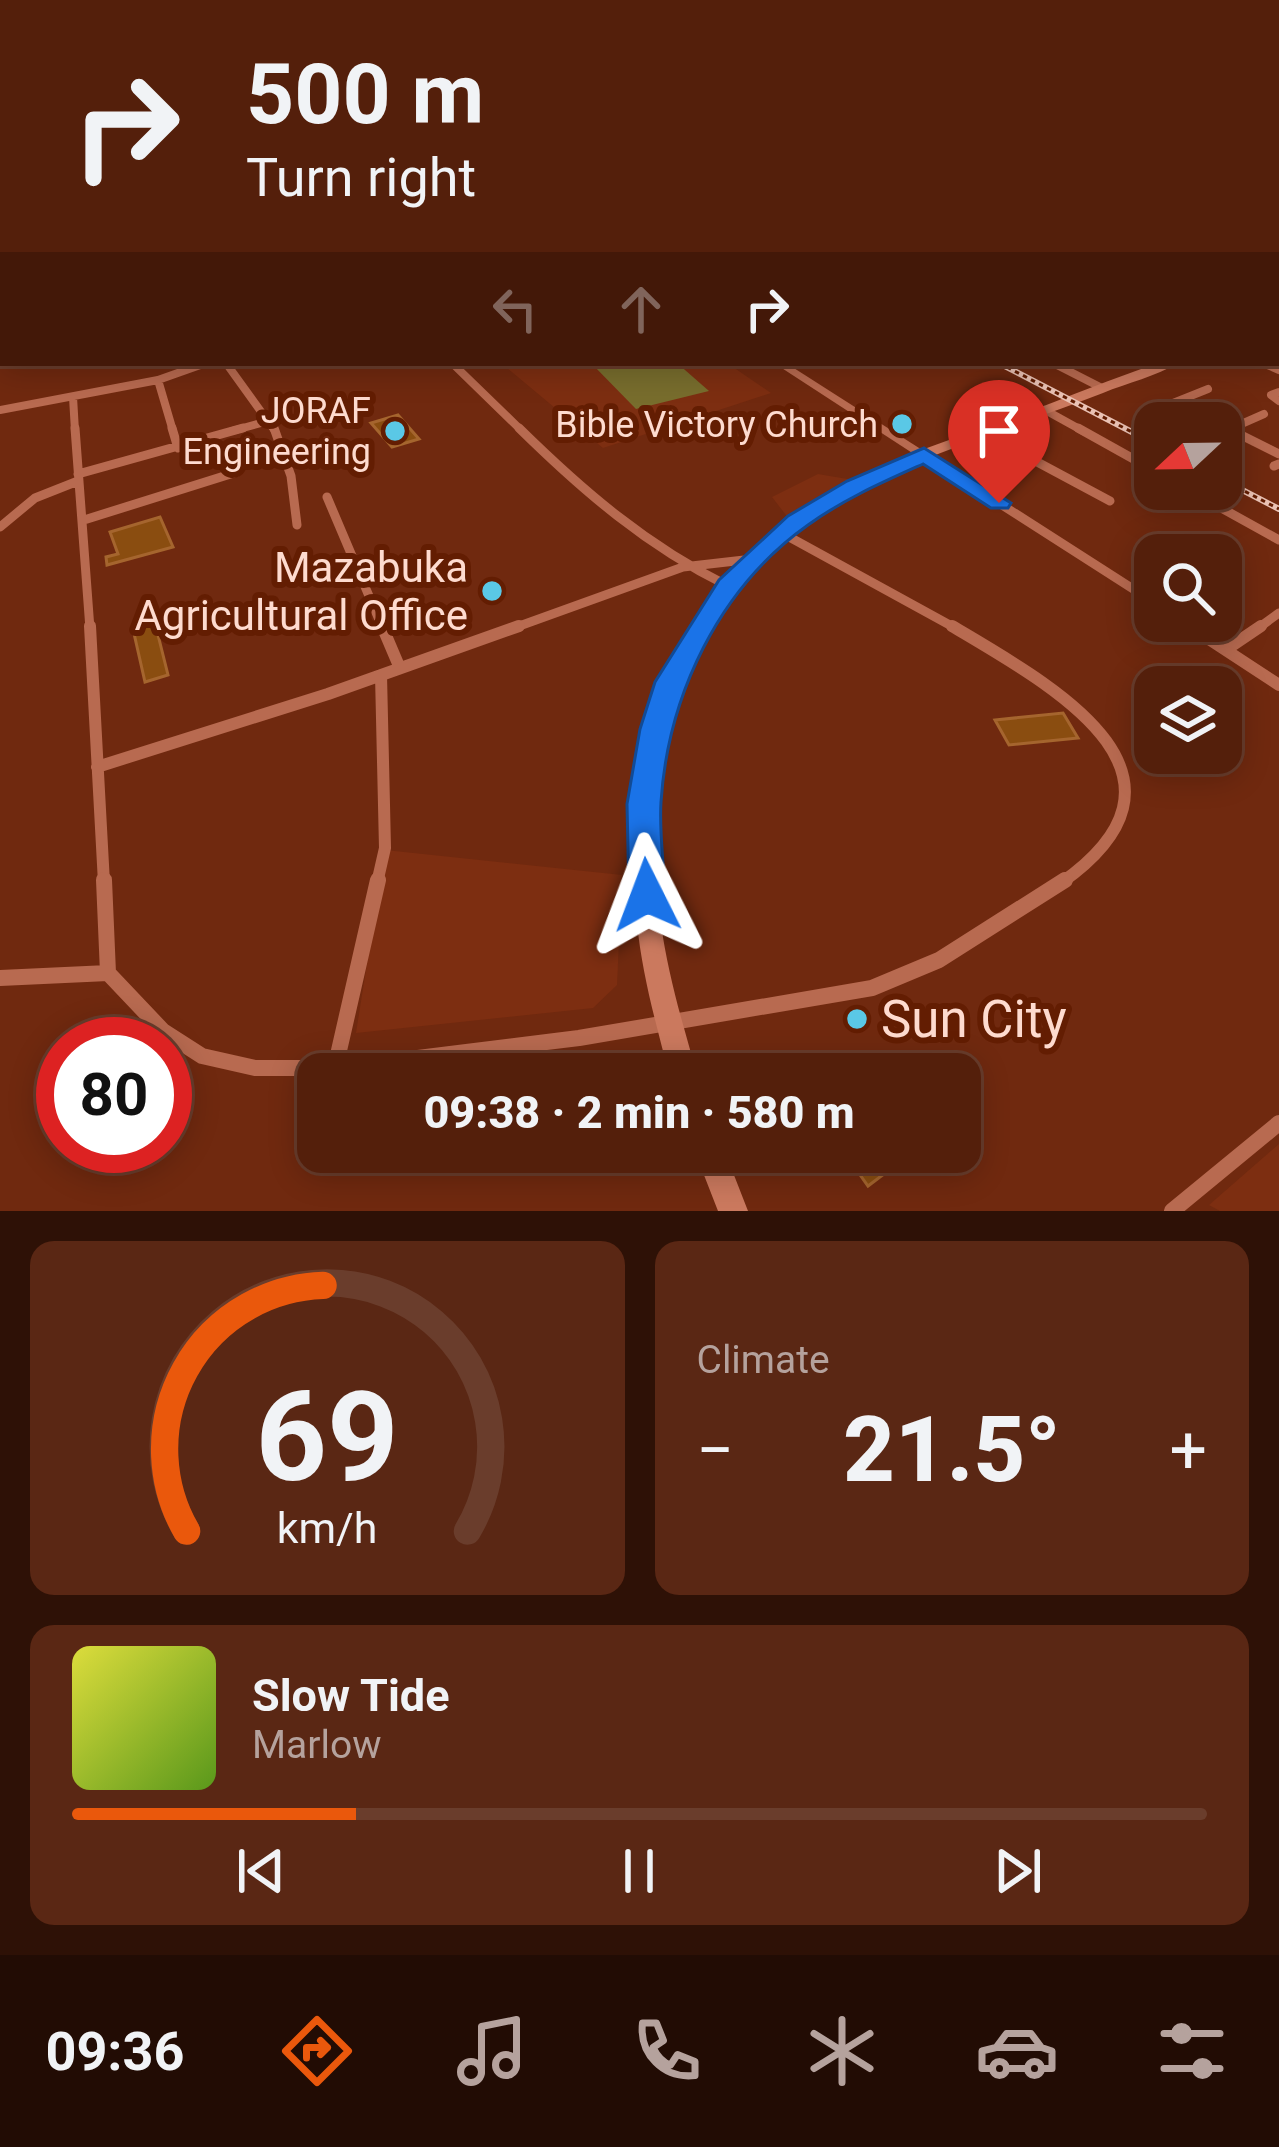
<!DOCTYPE html>
<html lang="en">
<head>
<meta charset="utf-8">
<style>
	:root { --surface:#541f0b; --page:#5a2714; --text:#f1f3f6; --muted:#b5a29d; --line:#6a3d2c; --accent:#ea580c }
	body { margin:0; font-family:Roboto,sans-serif; background:var(--page); color:var(--text); height:100vh; display:flex; flex-direction:column; font-size:45px; white-space:nowrap }
	* { box-sizing:border-box; margin:0 }
	p { font-size:39px; color:var(--muted) }
	.icon { flex:none; width:66px; height:66px; fill:none; stroke:currentColor; stroke-width:2; stroke-linecap:round; stroke-linejoin:round }
	.map { position:relative; height:1211px; overflow:hidden }
	.details { display:flex; flex-direction:column; gap:30px; padding:30px; background:#2e1106; flex:1 }
	.details>* { flex:none }
	.hud { position:absolute; left:0px; top:0px; width:1281px; height:366px; box-shadow:0 6px 30px #0003,0 0 0 3px var(--line); background:#541f0b; color:var(--text); overflow:hidden }
	.needle { width:78px; rotate:248deg }
	.buttons { position:absolute; left:1134px; top:402px; display:grid; gap:24px }
	.buttons a { display:grid; place-items:center; width:108px; height:108px; border-radius:24px; background:var(--surface); box-shadow:0 6px 30px #0003,0 0 0 3px var(--line); font-size:60px }
	.speed { position:absolute; left:36px; top:1017px; display:flex; gap:24px; font-size:60px; font-weight:700; text-align:center }
	.speed>* { display:grid; place-content:center; width:156px; height:156px; border-radius:50%; background:var(--surface); box-shadow:0 6px 30px #0003,0 0 0 3px var(--line); line-height:1 }
	.speed .limit { border:18px solid #d22; background:#fff; color:#111 }
	.pin { position:absolute; display:grid; place-items:center; width:102px; height:102px; color:#fff; margin:-123px -51px; border-radius:50% 50% 50% 0; rotate:-45deg; box-shadow:0 0 12px #0007 }
	.pin .icon { rotate:45deg }
	.me { position:absolute; width:132px; margin:-66px; rotate:357deg; stroke-linejoin:round; filter:drop-shadow(0 0 9px #0008) }
	.turn { display:flex; align-items:center; gap:42px; height:252px; padding:0 48px; font-size:54px }
	.turn .icon { width:156px; height:156px; stroke-width:2.5 }
	.turn b { display:block; font-size:84px; line-height:102px }
	.lanes { display:flex; align-items:center; height:114px; padding:0 48px; background:#0003; justify-content:center; gap:60px; direction:ltr }
	.lanes .off { opacity:.35 }
	.big { font-size:90px; font-weight:800; line-height:1.1 }
	.details .card { flex:1; display:flex; flex-direction:column; justify-content:center; gap:18px; min-width:0; padding:0 42px; border-radius:24px; background:var(--page) }
	.details .dial { align-items:center; gap:0 }
	.dial svg { height:312px; overflow:visible; fill:none; stroke:var(--line); stroke-width:7; stroke-linecap:round; text-anchor:middle }
	.dial text { fill:var(--text); stroke:none }
	.song { display:flex; align-items:center; gap:36px }
	.cover { width:144px; height:144px; border-radius:18px; background:linear-gradient(135deg,hsl(60 70% 55%),hsl(90 70% 35%)) }
	.played { height:12px; border-radius:6px; background:linear-gradient(90deg,var(--accent) 25%,var(--line) 25%) }
	.keys { display:flex; justify-content:space-around; direction:ltr }
	.heat { display:flex; justify-content:space-between; align-items:center; font-size:66px; direction:ltr }
	.details .tiles { flex:1; display:grid; gap:30px; grid-template-columns:1fr 1fr }
	.card:last-child { grid-column:span 2 }
	.trip { position:absolute; left:297px; top:1053px; width:684px; height:120px; border-radius:24px; background:var(--surface); box-shadow:0 6px 30px #0003,0 0 0 3px var(--line); font-weight:800; line-height:120px; text-align:center }
	.tabs { display:flex; height:192px; justify-content:space-around; align-items:center; background:#220c04; color:var(--muted) }
	.tabs .icon { width:84px; height:84px }
	.tabs .selected { color:var(--accent) }
	.tabs b { font-size:54px; color:var(--text) }
	.map>svg:first-child { display:block }
	.built { fill:#7d2e11 }
	.green { fill:#786d2d }
	.building { fill:#8a4d10; stroke:#a5652e; stroke-width:3 }
	.lines { fill:none; stroke-linecap:round; stroke-linejoin:round }
	.minor-far3 { stroke:#b86a50; stroke-width:8 }
	.minor-far2 { stroke:#b86a50; stroke-width:9 }
	.minor-far1 { stroke:#b86a50; stroke-width:12 }
	.minor { stroke:#b86a50; stroke-width:16 }
	.secondary { fill:#b86a50; fill-rule:evenodd }
	.trunk { fill:#cb795e; fill-rule:evenodd }
	.rail-casing { stroke:#eac2b4; stroke-width:6 }
	.rail { stroke:#631d02; stroke-width:3; stroke-dasharray:4.5; stroke-linecap:butt }
	.route { fill:#1a73e8; stroke:#114b97; stroke-width:3 }
	.poi-dot { fill:#5ac8e6; stroke:#631d02; stroke-width:4.5 }
	.labels { text-anchor:middle; stroke-width:12; stroke-linejoin:round; paint-order:stroke }
	.far-poi-label { font-size:36px; fill:#fedbcf; stroke:#631d02; text-anchor:end }
	.poi-label { font-size:42px; fill:#fedbcf; stroke:#631d02; text-anchor:end }
	.near-poi-label { font-size:51px; fill:#fedbcf; stroke:#631d02; text-anchor:start }
</style>
</head>
<body>
<div class="map">
<svg width="1279" height="1211" viewBox="0 0 1279 1211">
	<rect width="100%" height="100%" fill="#70290f"/>
	<!-- built -->
	<path class="built" d="M501 363H727L771 393 603 448Z
		M818 474 853 480 789 519 772 497Z
		M385 850 622 875 617 985 593 1008 356 1033Z
		M1279 1144V1211H1220L1209 1205Z"/>
	<!-- green -->
	<path class="green" d="M591 363H677L709 391 636 409Z"/>
	<!-- building -->
	<path class="building" d="M398 415 419 439 392 447 371 423Z
		M160 517 173 547 107 565 106 557 118 554 110 532Z
		M155 623 168 675 145 682 133 629Z
		M1063 713 1078 738 1009 745 995 720Z
		M844 1152H913L868 1186Z"/>
	<g class="lines">
		<!-- minor-far3 -->
		<path class="minor-far3" d="M226 363 275 431
			M452 363 522 431
			M1053 363 1102 388
			M1263 363 1279 370
			M158 380 173 431
			M1279 392 1271 395 1279 401
			M73 397 75 431
			M1175 403 1216 423
			M1158 409 1208 389
			M0 410 158 380 206 363
			M1045 410 1083 431
			M1221 425 1233 431
			M1230 429 1264 414
			M232 431 272 420"/>
		<!-- minor-far2 -->
		<path class="minor-far2" d="M75 428 90 629
			M172 428 178 448
			M274 428 291 476 297 525
			M519 428C583 491 647 546 728 586
			M1078 428 1155 471
			M1227 428 1279 454
			M983 433 1110 501
			M924 455 1155 603
			M1274 466 1279 464
			M78 474 243 428
			M1187 489 1279 540
			M327 497 383 629
			M84 520 237 472
			M0 527 35 498 78 481
			M782 533 957 629
			M1182 621 1193 629
			M511 629 683 567 753 559
			M1257 629 1279 613"/>
		<!-- minor-far1 -->
		<path class="minor-far1" d="M90 626 104 883
			M382 626 399 666
			M952 626C1053 686 1216 774 1061 883
			M1189 626 1279 685
			M1227 649 1261 626
			M97 767 328 694 519 626
			M377 883 385 848 381 675"/>
		<!-- minor -->
		<path class="minor" d="M104 880 108 973
			M0 978 108 973 163 1031 202 1056 255 1068H337L579 1038 872 988 939 960 1065 880
			M335 1068 378 880
			M1172 1211 1279 1123"/>
		<!-- secondary -->
		<path class="secondary" d="M774 363H786L930 455 924 459 920 458Z"/>
		<!-- trunk -->
		<path class="trunk" d="M1159 363H1178C1157 376 1127 383 1103 393 1040 417 977 438 915 463 710 548 635 708 661 924 668 975 683 1025 697 1074H669C656 1024 642 974 637 923 620 758 667 595 814 502 878 461 952 440 1023 414 1068 397 1113 378 1159 363Z
			M695 1152H725L748 1211H718Z"/>
		<defs>
			<path id="rail" d="M999 363 1155 444
				M1221 479 1279 509"/>
		</defs>
		<!-- rail casing -->
		<use href="#rail" class="rail-casing"/>
		<!-- rail -->
		<use href="#rail" class="rail"/>
	</g>
	<!-- sky -->
	<linearGradient id="sky" x2="0" y2="1"><stop stop-color="#3e1708"/><stop offset="0.48" stop-color="#744942"/><stop offset="1" stop-color="#744942" stop-opacity="0"/></linearGradient>
	<rect width="1279" height="328" fill="url(#sky)"/>
	<!-- route -->
	<path class="route" d="M924 448 1011 503 1008 508H991L923 464C883 482 844 499 808 525 719 588 668 695 661 802 659 832 664 864 665 895L660 906 647 910 634 906 629 895 627 804 640 729 655 682 719 580 788 516 847 481Z"/>
	<!-- markers -->
	<g class="poi-dot">
		<circle cx="902" cy="424" r="12"/>
		<circle cx="395" cy="431" r="12"/>
		<circle cx="492" cy="591" r="12"/>
		<circle cx="857" cy="1019" r="12"/>
	</g>
	<g class="labels">
		<!-- far-poi labels -->
		<g class="far-poi-label">
			<text x="371" y="423">JORAF<tspan x="371" dy="41">Engineering</tspan></text>
			<text x="878" y="437">Bible Victory Church</text>
		</g>
		<!-- poi labels -->
		<g class="poi-label">
			<text x="468" y="582">Mazabuka<tspan x="468" dy="48">Agricultural Office</tspan></text>
		</g>
		<!-- near-poi labels -->
		<g class="near-poi-label">
			<text x="881" y="1037">Sun City</text>
		</g>
	</g>
</svg>
<div class="buttons">
<a><svg class="needle" viewBox="-14 -14 28 28"><path d="M0-13l5 13h-10z" fill="#e53935"/><path d="M0 13l5-13h-10z" fill="#b5a29d"/></svg></a>
<a><svg class="icon" aria-label="search" viewBox="0 0 24 24"><circle cx="10" cy="10" r="6"/><path d="M15 15l6 6"/></svg></a>
<a><svg class="icon" aria-label="layers" viewBox="0 0 24 24"><path d="M12 4l9 5-9 5-9-5zM3 14l9 5 9-5"/></svg></a>
</div>
<div class="speed"><div class="limit">80</div></div>
<div class="pin" style="left:999px;top:503px;background:#d93025"><svg class="icon" aria-label="arrive" viewBox="0 0 24 24"><path d="M6 21V4h12l-3 4 3 4H6"/></svg></div>
<svg class="me" style="left:647px;top:895px" viewBox="-20 -20 40 40"><path d="M0-17L14 15 0 8-14 15z" fill="#1a73e8" stroke="#fff" stroke-width="4"/></svg>
<div class="trip">09:38 · 2 min · 580 m</div>
<div class="hud">
<div class="turn"><svg class="icon" aria-label="right" viewBox="0 0 24 24"><path d="M7 20v-9h11M14 6l5 5-5 5"/></svg><div><b>500 m</b>Turn right</div></div>
<div class="lanes"><svg class="icon off" aria-label="left" viewBox="0 0 24 24"><path d="M17 20v-9H6M10 6l-5 5 5 5"/></svg><svg class="icon off" aria-label="ahead" viewBox="0 0 24 24"><path d="M12 20V5M6 11l6-6 6 6"/></svg><svg class="icon" aria-label="right" viewBox="0 0 24 24"><path d="M7 20v-9h11M14 6l5 5-5 5"/></svg></div>
</div>
</div>
<section class="details">
<div class="tiles">
<div class="card dial"><svg viewBox="0 0 100 80">
<path d="M14 69A42 42 0 1 1 86 69"/>
<path d="M14 69A42 42 0 0 1 49 6" stroke="#ea580c"/>
<text x="50" y="56" font-size="32" font-weight="700">69</text>
<text x="50" y="72" font-size="11">km/h</text>
</svg></div>
<div class="card"><p>Climate</p>
<div class="heat"><a>−</a><b class="big">21.5°</b><a>+</a></div>
</div>
<div class="card">
<div class="song"><i class="cover"></i><div><b>Slow Tide</b><p>Marlow</p></div></div>
<div class="played"></div>
<div class="keys"><svg class="icon" aria-label="previous" viewBox="0 0 24 24"><path d="M18 5L8 12l10 7zM5 5v14"/></svg><svg class="icon" aria-label="pause" viewBox="0 0 24 24"><path d="M8 5v14M16 5v14"/></svg><svg class="icon" aria-label="next" viewBox="0 0 24 24"><path d="M6 5l10 7-10 7zM19 5v14"/></svg></div>
</div>
</div>
</section>
<nav class="tabs">
<b>09:36</b>
<svg class="icon selected" aria-label="directions" viewBox="0 0 24 24"><path d="M12 3l9 9-9 9-9-9zM9 14v-3h6M13 9l2 2-2 2"/></svg>
<svg class="icon" aria-label="music" viewBox="0 0 24 24"><path d="M9 18V5l10-2v13"/><circle cx="6" cy="18" r="3"/><circle cx="16" cy="16" r="3"/></svg>
<svg class="icon" aria-label="phone" viewBox="0 0 24 24"><path d="M5 4h4l2 5-3 2q2 4 5 5l2-3 5 2v4C11 20 4 13 5 4z"/></svg>
<svg class="icon" aria-label="climate" viewBox="0 0 24 24"><path d="M12 3v18M4 7l16 10M4 17L20 7"/></svg>
<svg class="icon" aria-label="car" viewBox="0 0 24 24"><path d="M5 17H2v-5l4-1 3-4h7l3 4 3 1v5h-3M9 17h6M6 11h13"/><circle cx="7" cy="17" r="2"/><circle cx="17" cy="17" r="2"/></svg>
<svg class="icon" aria-label="filters" viewBox="0 0 24 24"><path d="M4 7h16M4 17h16"/><circle cx="9" cy="7" r="2"/><circle cx="15" cy="17" r="2"/></svg>
</nav>
</body>
</html>
